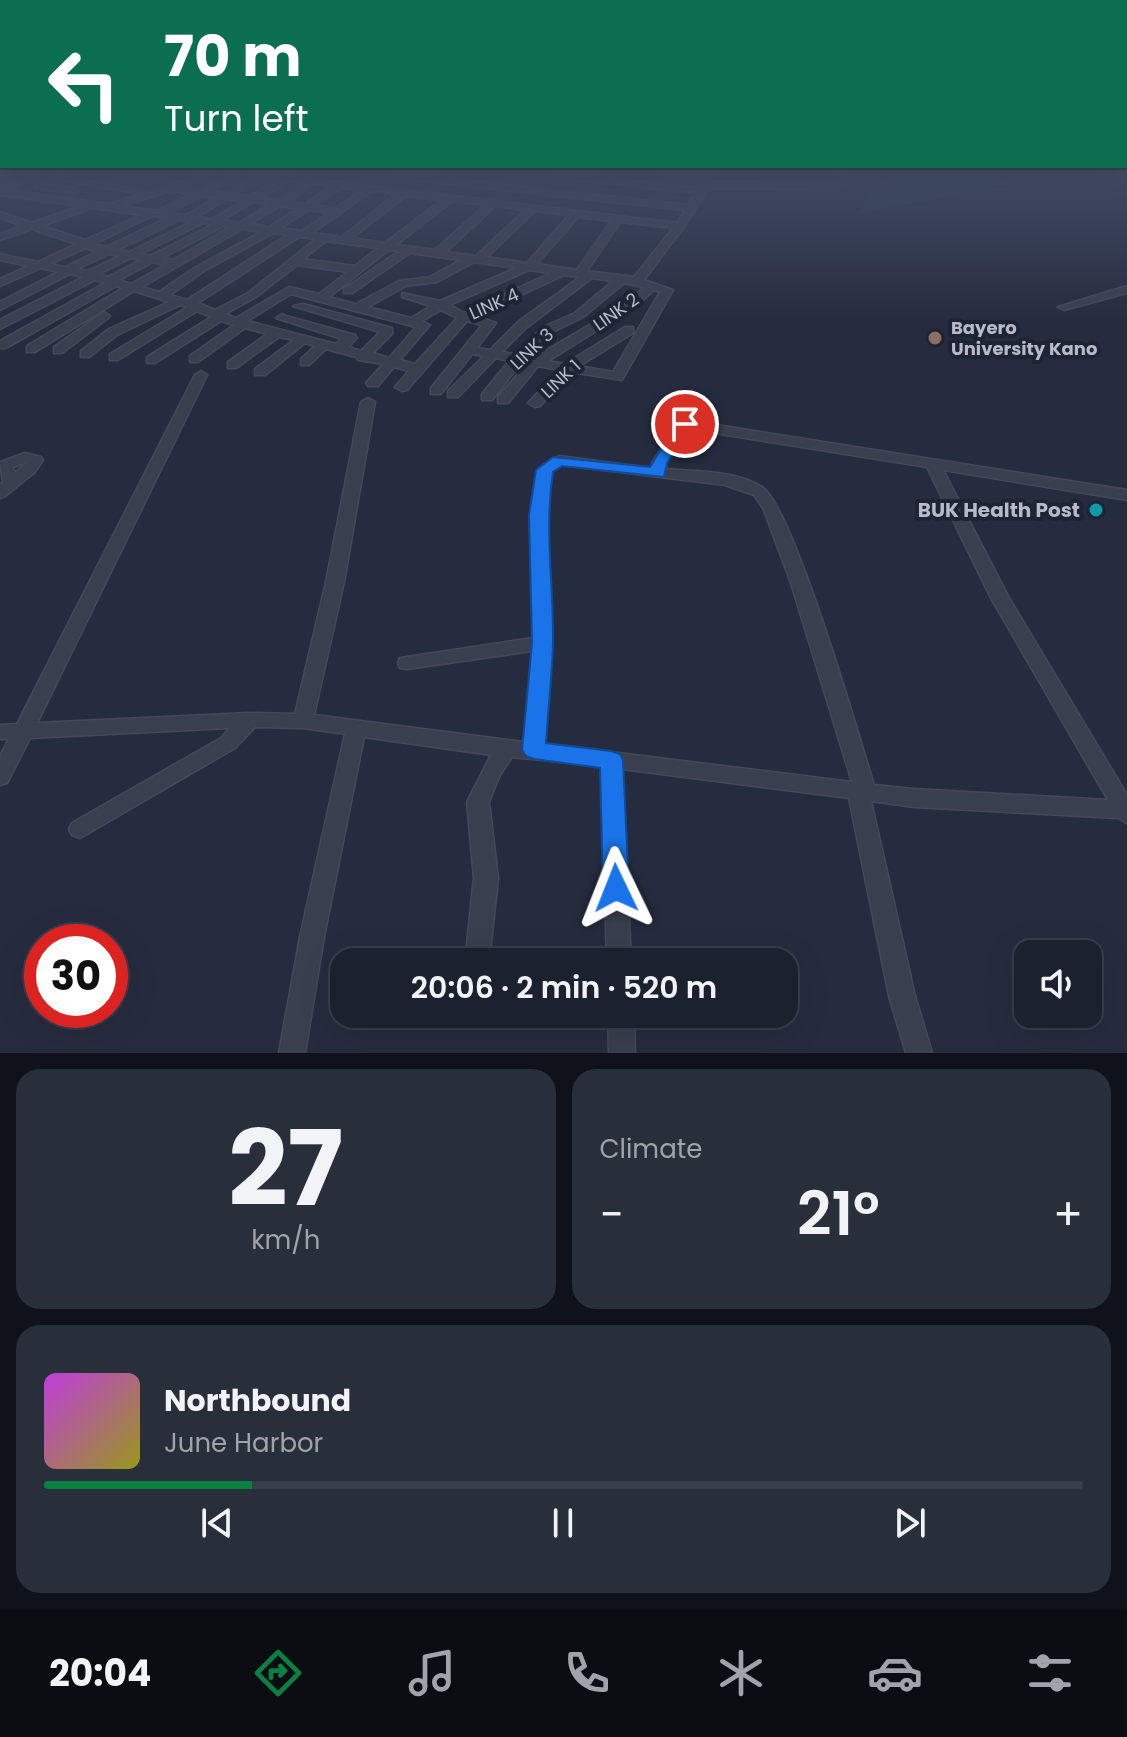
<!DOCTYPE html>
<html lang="en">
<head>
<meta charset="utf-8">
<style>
	:root { --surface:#1c212f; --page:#292e3b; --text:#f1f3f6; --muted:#a0a3aa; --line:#3a3e4b; --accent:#0b8043 }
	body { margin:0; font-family:Poppins,sans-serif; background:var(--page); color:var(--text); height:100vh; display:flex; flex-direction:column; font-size:30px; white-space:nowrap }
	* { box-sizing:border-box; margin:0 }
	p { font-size:26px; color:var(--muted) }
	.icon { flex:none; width:44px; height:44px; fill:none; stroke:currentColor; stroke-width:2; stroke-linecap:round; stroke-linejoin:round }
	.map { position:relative; height:1053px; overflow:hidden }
	.details { display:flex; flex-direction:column; gap:16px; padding:16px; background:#0f121a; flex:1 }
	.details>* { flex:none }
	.guide { position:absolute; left:0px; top:0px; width:1128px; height:168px; box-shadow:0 8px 32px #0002,0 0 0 2px var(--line); background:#0b6e4f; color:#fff; overflow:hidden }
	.fabs { position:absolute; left:1014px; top:940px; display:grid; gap:16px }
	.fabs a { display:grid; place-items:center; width:88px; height:88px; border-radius:16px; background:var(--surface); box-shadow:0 8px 32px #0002,0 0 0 2px var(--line); font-size:40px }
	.speed { position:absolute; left:24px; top:924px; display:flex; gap:16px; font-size:40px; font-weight:700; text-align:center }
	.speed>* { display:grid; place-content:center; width:104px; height:104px; border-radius:50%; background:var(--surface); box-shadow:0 8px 32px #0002,0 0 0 2px var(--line); line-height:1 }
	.speed .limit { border:12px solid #d22; background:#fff; color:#111 }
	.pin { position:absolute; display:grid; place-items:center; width:68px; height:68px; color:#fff; margin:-34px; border:4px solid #fff; border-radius:50%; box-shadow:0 2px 8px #0007 }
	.me { position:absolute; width:88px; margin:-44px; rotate:358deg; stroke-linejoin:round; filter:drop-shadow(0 0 6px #0008) }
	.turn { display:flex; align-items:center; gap:28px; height:168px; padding:0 32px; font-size:36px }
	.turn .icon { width:104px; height:104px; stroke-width:2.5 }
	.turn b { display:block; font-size:56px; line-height:68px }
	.big { font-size:60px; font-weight:600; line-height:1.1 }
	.details .widget { flex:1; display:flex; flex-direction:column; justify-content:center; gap:12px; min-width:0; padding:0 28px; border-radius:24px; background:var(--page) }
	.details .dial { align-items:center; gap:0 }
	.dial b { font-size:104px; line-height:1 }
	.song { display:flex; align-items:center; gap:24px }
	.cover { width:96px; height:96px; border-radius:12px; background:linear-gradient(135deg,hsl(290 70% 55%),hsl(60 70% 35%)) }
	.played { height:8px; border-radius:4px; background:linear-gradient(90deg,var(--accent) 20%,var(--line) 20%) }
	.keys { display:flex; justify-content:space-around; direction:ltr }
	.heat { display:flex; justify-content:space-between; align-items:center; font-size:44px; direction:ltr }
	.details .tiles { flex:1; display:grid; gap:16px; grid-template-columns:1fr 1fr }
	.widget:last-child { grid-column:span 2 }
	.trip { position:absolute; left:330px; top:948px; width:468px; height:80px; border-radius:24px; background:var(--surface); box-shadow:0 8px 32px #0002,0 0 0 2px var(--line); font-weight:600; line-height:80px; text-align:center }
	.dock { display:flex; height:128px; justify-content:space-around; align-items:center; background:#0b0d13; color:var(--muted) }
	.dock .icon { width:56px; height:56px }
	.dock .on { color:var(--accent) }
	.dock b { font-size:36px; color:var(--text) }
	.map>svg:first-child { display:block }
	.green { fill:#283940 }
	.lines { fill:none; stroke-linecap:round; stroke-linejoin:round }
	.minor-casing { stroke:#444859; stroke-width:3 }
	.minor { fill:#3a3f4f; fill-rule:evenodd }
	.route { fill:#1a73e8; stroke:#114b97; stroke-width:2 }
	.education-dot { fill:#8d6e63; stroke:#1f2435; stroke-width:3 }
	.culture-dot { fill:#0f9aa8; stroke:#1f2435; stroke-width:3 }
	.labels { text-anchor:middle; stroke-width:8; stroke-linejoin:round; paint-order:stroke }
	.far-street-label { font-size:18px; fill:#b7baca; stroke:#1f2435 }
	.far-poi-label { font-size:18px; font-weight:bold; fill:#b7baca; stroke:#1f2435; text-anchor:start }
	.poi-label { font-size:20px; font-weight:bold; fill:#b7baca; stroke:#1f2435; text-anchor:end }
</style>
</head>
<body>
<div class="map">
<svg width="1127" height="1053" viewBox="0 0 1127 1053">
	<rect width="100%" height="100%" fill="#262c3f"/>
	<!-- green -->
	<path class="green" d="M906 175H990L1012 183 859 214 876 181Z"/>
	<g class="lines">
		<defs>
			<path id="minor" d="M29 175H40L7 190 109 204 142 194 54 179 58 176 152 191 201 175H213L181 187 199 190 229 175H239L210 191 224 193 255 175H279L677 223 685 210 396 178 392 175H418L688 205 696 193 558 178 554 175H580L699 188 704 181 663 175H716L712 182 836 184 837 175H845L848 185 837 190 709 188 683 228 644 280 673 290 622 380 571 372 540 406 535 407 528 403 559 370 538 366 508 403H498V397L527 364 521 363 492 400H482V394L509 361 496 358 458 397H448V391L484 356 472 354 441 394H431V388L482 325 467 321 407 390 402 391 395 387 409 371 394 367 378 386H368L366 383 383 364 358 360 356 357 326 349 309 365H301V359L315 346 305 343 265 375H255V369L294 340 279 337 236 368H228V362L267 334 245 328 198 362H190V356L234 325 221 321 155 363H147V357L211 317 197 311 118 360H110V354L188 307 180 305 117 335 89 357H81V351L109 329 169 302 134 291 35 352H27V346L123 288 116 286 6 348H0V341L105 283 95 280 0 329V320L83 277 70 274 0 310V302L58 272 41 268 0 286V279L28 266 0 260V254L38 262 76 244 32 229 0 240V234L22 226 0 218V212L32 223 80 206 0 195V187ZM263 178 278 180 250 196 235 194ZM289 181 304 183 277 200 261 198ZM315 184 331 186 305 204 288 201ZM342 188 362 190 336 208 315 205ZM169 191 191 194 157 211 122 206ZM372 191 396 194 342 237 312 233ZM202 196 216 198 186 215 169 213ZM406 196 442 200 385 243 352 238ZM227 199 243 201 212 219 197 217ZM452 201 485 205 435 250 396 245ZM253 202 269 205 239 223 223 220ZM280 206 298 208 269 227 250 224ZM495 206 525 210 476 256 446 252ZM88 207 141 215 85 240 42 226 87 210ZM308 210 329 213 302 231 281 228ZM535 211 569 215 527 263 487 257ZM152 216 167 218 106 247 94 244ZM578 217 611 221 577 270 537 264ZM179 220 191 222 129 252 118 250ZM620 222 673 228 634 277 587 271ZM203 223 212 225 150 256 141 254ZM224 226 230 227 173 260 162 258ZM242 229 261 232 196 267 159 292 142 287ZM273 233 287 235 187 300 170 295 204 271ZM299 237 316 239 248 293 215 310 198 303ZM326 241 378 248 355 266 303 259ZM86 248 97 252 65 267 50 264ZM389 250 399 251 344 289V293H352L410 253 461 260 430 277 399 281 356 304 329 297ZM109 254 119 256 88 271 77 269ZM131 258 141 260 108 277 99 274ZM153 262 165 265 131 284 119 280ZM474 262 516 268 440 301 402 293V297L431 306 411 318 368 307 406 286 437 282ZM297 265 348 272 319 294 289 287 236 318 225 314 256 297ZM529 270 551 273 464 313 450 305ZM564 275 580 277 518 322 490 350 477 348 496 323 476 316ZM592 278 613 281 575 313 543 327 515 354 502 352 526 328ZM624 283 644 287 628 302 537 356 527 357 551 333 583 317ZM654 290 660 292 613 372 579 366 633 333V327H625L565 364 548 361 636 306ZM291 294 416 327 389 358 373 353 392 334V328L303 304 293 306 380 332 361 351 348 347 357 338 355 335 286 316 282 314 276 318 342 339 336 344 247 321ZM441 310 457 318 415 364 400 360 430 325 422 321Z
				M40 183 74 188 79 191 74 194 37 188 35 186Z
				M1127 286V293L1064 310 1058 307Z
				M104 312 110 316 108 318 62 353H54V347Z
				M201 371 207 375 37 723 250 713 295 714 326 582 361 402 368 398 375 402 344 582 314 715 524 742 532 651 407 669 400 668 398 663 400 658 407 657 533 638 530 515 540 467 559 456 651 468 652 463 680 421 685 420 1127 490V500L943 470 1009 598 1127 795V823L1118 818 914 807 871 801 915 996 932 1053H906L889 996 849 798 622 769 631 962H607L601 766 512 757 500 775 489 802 498 878 489 962H465L474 878 467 802 491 755 364 737 324 937 305 1053H279L300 937 345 734 303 728 255 727 235 748 80 838 72 835 69 829 72 823 221 738 230 728 30 738 7 783 0 785V756L9 739H0V725L17 724 195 375ZM689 429 927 467 991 598 1108 800 914 789 874 785C859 737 793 507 762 487 736 470 695 472 666 469V463ZM562 465 725 485 754 495 763 508 791 583 852 782 545 744 551 643 546 515 552 472Z
				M25 453 41 457 43 460 35 472 5 496 0 498V484L3 482 0 462ZM27 462 15 473 13 467Z
				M454 1014H480V1015L476 1024 467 1027 458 1024Z
				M608 1014H634L635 1053H609Z"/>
		</defs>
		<!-- minor casing -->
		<use href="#minor" class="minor-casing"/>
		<!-- minor -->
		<use href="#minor" class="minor"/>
	</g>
	<!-- sky -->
	<linearGradient id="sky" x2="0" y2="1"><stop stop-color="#151823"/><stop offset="0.54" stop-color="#414b63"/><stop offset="1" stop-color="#414b63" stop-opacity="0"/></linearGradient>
	<rect width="1127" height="322" fill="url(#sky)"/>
	<!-- route -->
	<path class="route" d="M685 419 693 424 667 463 664 477 562 466 553 472C544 532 554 585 553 644 552 677 548 710 546 743L611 751 620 754 623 760 629 888 626 896 616 900 607 896 603 888 600 768 534 759 526 756 522 750 532 643 529 515 536 470 553 457 650 467 679 420Z"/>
	<!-- markers -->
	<circle class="education-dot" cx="935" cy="338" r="8"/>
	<circle class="culture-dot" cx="1096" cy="510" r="8"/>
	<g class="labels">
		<!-- far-street labels -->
		<g class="far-street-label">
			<text transform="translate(494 304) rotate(-24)" y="6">LINK 4</text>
			<text transform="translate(616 312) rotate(-35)" y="6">LINK 2</text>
			<text transform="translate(532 349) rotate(-43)" y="6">LINK 3</text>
			<text transform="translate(561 379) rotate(-43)" y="6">LINK 1</text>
		</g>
		<!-- far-poi labels -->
		<g class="far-poi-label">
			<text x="951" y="334">Bayero<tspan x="951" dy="21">University Kano</tspan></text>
		</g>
		<!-- poi labels -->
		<g class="poi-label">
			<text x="1080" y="517">BUK Health Post</text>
		</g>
	</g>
</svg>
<div class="fabs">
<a><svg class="icon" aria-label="sound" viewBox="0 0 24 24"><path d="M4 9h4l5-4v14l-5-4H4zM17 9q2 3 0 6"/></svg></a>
</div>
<div class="speed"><div class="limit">30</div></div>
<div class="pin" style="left:685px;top:424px;background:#d93025"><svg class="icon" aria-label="arrive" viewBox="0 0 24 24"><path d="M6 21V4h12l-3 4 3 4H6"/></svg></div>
<svg class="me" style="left:616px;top:888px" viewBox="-20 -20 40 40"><path d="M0-17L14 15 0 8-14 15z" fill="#1a73e8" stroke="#fff" stroke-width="4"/></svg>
<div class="trip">20:06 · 2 min · 520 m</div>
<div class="guide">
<div class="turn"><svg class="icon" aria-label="left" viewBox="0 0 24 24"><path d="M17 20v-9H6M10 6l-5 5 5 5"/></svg><div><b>70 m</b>Turn left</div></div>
</div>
</div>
<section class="details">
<div class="tiles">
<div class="widget dial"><b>27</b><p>km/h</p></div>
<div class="widget"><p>Climate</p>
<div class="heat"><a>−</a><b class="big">21°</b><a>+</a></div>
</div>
<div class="widget">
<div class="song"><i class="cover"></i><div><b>Northbound</b><p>June Harbor</p></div></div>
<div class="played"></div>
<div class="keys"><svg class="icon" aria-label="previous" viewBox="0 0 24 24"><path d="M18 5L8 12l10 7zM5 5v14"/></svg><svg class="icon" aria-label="pause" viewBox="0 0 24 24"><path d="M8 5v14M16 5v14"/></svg><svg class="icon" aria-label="next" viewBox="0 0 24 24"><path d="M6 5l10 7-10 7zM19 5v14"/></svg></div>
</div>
</div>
</section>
<nav class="dock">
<b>20:04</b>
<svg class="icon on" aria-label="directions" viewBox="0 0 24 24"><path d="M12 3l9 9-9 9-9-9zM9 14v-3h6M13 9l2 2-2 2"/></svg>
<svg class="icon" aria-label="music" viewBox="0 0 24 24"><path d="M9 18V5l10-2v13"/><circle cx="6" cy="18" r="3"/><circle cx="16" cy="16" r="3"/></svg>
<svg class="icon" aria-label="phone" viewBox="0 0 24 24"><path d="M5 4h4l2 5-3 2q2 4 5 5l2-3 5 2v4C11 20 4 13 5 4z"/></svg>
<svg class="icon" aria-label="climate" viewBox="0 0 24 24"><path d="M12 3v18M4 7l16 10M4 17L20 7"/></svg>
<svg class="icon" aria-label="car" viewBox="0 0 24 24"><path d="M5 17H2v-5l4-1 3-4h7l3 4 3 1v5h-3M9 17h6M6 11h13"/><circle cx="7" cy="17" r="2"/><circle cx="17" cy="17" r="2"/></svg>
<svg class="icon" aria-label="filters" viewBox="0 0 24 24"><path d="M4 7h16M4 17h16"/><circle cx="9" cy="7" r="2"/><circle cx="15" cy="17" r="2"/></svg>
</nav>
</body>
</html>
